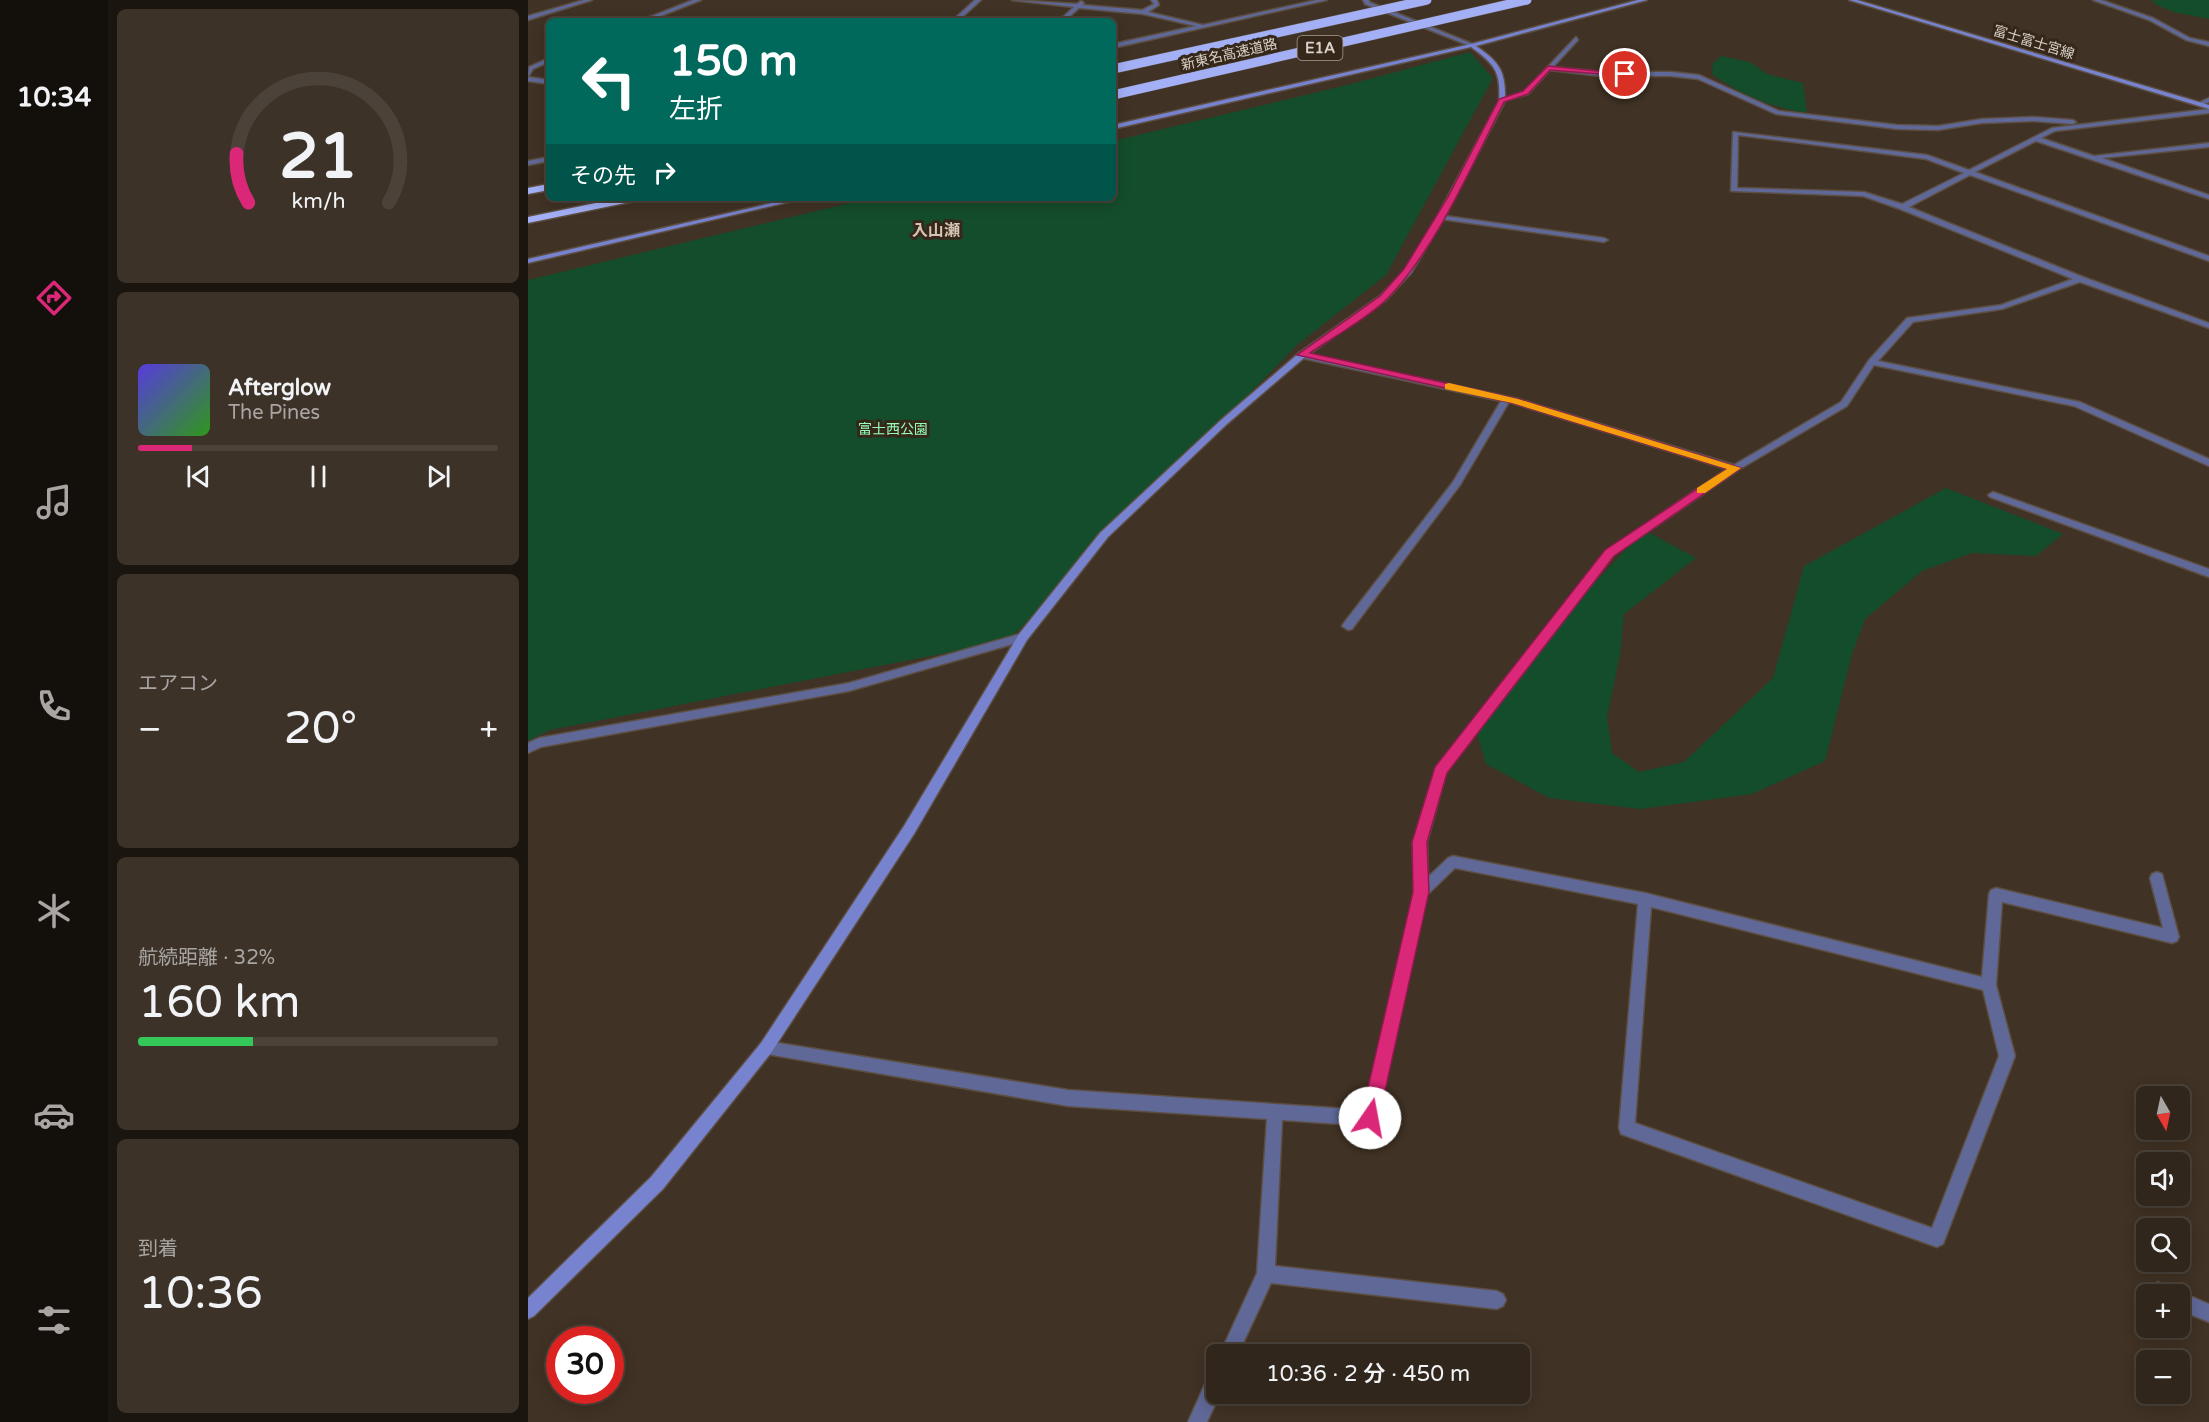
<!DOCTYPE html>
<html lang="ja">
<head>
<meta charset="utf-8">
<style>
	:root { --surface:#30261b; --page:#3c3228; --text:#f1f3f6; --muted:#a8a5a3; --line:#4b433a; --accent:#db2777 }
	body { margin:0; font-family:"Varela Round","Noto Sans JP",sans-serif; background:var(--page); color:var(--text); height:100vh; display:flex; flex-direction:column; font-size:22px; white-space:nowrap }
	* { box-sizing:border-box; margin:0 }
	p { font-size:20px; color:var(--muted) }
	.icon { flex:none; width:33px; height:33px; fill:none; stroke:currentColor; stroke-width:2; stroke-linecap:round; stroke-linejoin:round }
	.map { position:relative; flex:1; overflow:hidden }
	.side { display:flex; flex-direction:column; gap:9px; padding:9px; background:#1a150f; width:420px }
	.side>* { flex:none }
	.banner { position:absolute; left:18px; top:18px; width:570px; height:183px; border-radius:9px; box-shadow:0 3px 15px #0003,0 0 0 2px var(--line); background:#00695c; color:#fff; overflow:hidden }
	.needle { width:39px; rotate:171deg }
	.tools { position:absolute; left:1608px; top:1086px; display:grid; gap:12px }
	.tools a { display:grid; place-items:center; width:54px; height:54px; border-radius:9px; background:var(--surface); box-shadow:0 3px 15px #0003,0 0 0 2px var(--line); font-size:30px }
	.speed { position:absolute; left:18px; top:1326px; display:flex; gap:12px; font-size:30px; font-weight:700; text-align:center }
	.speed>* { display:grid; place-content:center; width:78px; height:78px; border-radius:50%; background:var(--surface); box-shadow:0 3px 15px #0003,0 0 0 2px var(--line); line-height:1 }
	.speed .limit { border:9px solid #d22; background:#fff; color:#111 }
	.pin { position:absolute; display:grid; place-items:center; width:51px; height:51px; color:#fff; margin:-26px; border:3px solid #fff; border-radius:50%; box-shadow:0 2px 6px #0007 }
	.me { position:absolute; width:66px; margin:-33px; rotate:12deg; stroke-linejoin:round; filter:drop-shadow(0 0 4px #0008) }
	.turn { display:flex; align-items:center; gap:21px; height:126px; padding:0 24px; font-size:27px }
	.turn .icon { width:78px; height:78px; stroke-width:2.5 }
	.turn b { display:block; font-size:42px; line-height:51px }
	.then { display:flex; align-items:center; height:57px; padding:0 24px; background:#0003; gap:12px; font-size:22px }
	.big { font-size:45px; font-weight:600; line-height:1.1 }
	.side .card { flex:1; display:flex; flex-direction:column; justify-content:center; gap:9px; min-width:0; padding:0 21px; border-radius:9px; background:var(--page) }
	.side .dial { align-items:center; gap:0 }
	.dial svg { height:156px; overflow:visible; fill:none; stroke:var(--line); stroke-width:7; stroke-linecap:round; text-anchor:middle }
	.dial text { fill:var(--text); stroke:none }
	.song { display:flex; align-items:center; gap:18px }
	.cover { width:72px; height:72px; border-radius:9px; background:linear-gradient(135deg,hsl(250 70% 55%),hsl(110 70% 35%)) }
	.played { height:6px; border-radius:3px; background:linear-gradient(90deg,var(--accent) 15%,var(--line) 15%) }
	.keys { display:flex; justify-content:space-around; direction:ltr }
	.heat { display:flex; justify-content:space-between; align-items:center; font-size:33px; direction:ltr }
	.charge { height:9px; border-radius:4px; background:linear-gradient(90deg,#34c759 32%,var(--line) 0) }
	.trip { position:absolute; left:678px; top:1344px; width:324px; height:60px; border-radius:9px; background:var(--surface); box-shadow:0 3px 15px #0003,0 0 0 2px var(--line); font-weight:600; line-height:60px; text-align:center }
	main { display:flex; flex:1; min-height:0 }
	.dock { display:flex; flex-direction:column; width:108px; justify-content:space-around; align-items:center; background:#130f0b; color:var(--muted) }
	.dock .icon { width:42px; height:42px }
	.dock .selected { color:var(--accent) }
	.dock b { font-size:27px; color:var(--text) }
	.map>svg:first-child { display:block }
	.green { fill:#144d2c }
	.lines { fill:none; stroke-linecap:round; stroke-linejoin:round }
	.street-casing { stroke:#5c4e41; stroke-width:3 }
	.secondary-casing { stroke:#5c4e41; stroke-width:3 }
	.highway-casing { stroke:#5c4e41; stroke-width:3 }
	.street { fill:#5f6897; fill-rule:evenodd }
	.secondary { fill:#7783cf; fill-rule:evenodd }
	.highway { fill:#a3b0f6; fill-rule:evenodd }
	.highway-bridge-casing { stroke:#5c4e41; stroke-width:10; stroke-linecap:butt }
	.highway-bridge { stroke:#a3b0f6; stroke-width:9 }
	.route { fill:#db2777; stroke:#8e194d; stroke-width:1.5 }
	.slow { fill:#f59e0b }
	.labels { text-anchor:middle; stroke-width:6; stroke-linejoin:round; paint-order:stroke }
	.far-street-label { font-size:14px; fill:#d9d0c7; stroke:#35281a }
	.far-park-label { font-size:14px; fill:#94feb8; stroke:#35281a }
	.shield { fill:#35281a; stroke:#a89e93; stroke-width:1.5 }
	.shield-label { font-size:15px; font-weight:bold; fill:#d9d0c7 }
	.far-quarter-label { font-size:16px; font-weight:bold; fill:#d5c4b3; stroke:#35281a }
</style>
</head>
<body>
<main>
<nav class="dock">
<b>10:34</b>
<svg class="icon selected" aria-label="directions" viewBox="0 0 24 24"><path d="M12 3l9 9-9 9-9-9zM9 14v-3h6M13 9l2 2-2 2"/></svg>
<svg class="icon" aria-label="music" viewBox="0 0 24 24"><path d="M9 18V5l10-2v13"/><circle cx="6" cy="18" r="3"/><circle cx="16" cy="16" r="3"/></svg>
<svg class="icon" aria-label="phone" viewBox="0 0 24 24"><path d="M5 4h4l2 5-3 2q2 4 5 5l2-3 5 2v4C11 20 4 13 5 4z"/></svg>
<svg class="icon" aria-label="climate" viewBox="0 0 24 24"><path d="M12 3v18M4 7l16 10M4 17L20 7"/></svg>
<svg class="icon" aria-label="car" viewBox="0 0 24 24"><path d="M5 17H2v-5l4-1 3-4h7l3 4 3 1v5h-3M9 17h6M6 11h13"/><circle cx="7" cy="17" r="2"/><circle cx="17" cy="17" r="2"/></svg>
<svg class="icon" aria-label="filters" viewBox="0 0 24 24"><path d="M4 7h16M4 17h16"/><circle cx="9" cy="7" r="2"/><circle cx="15" cy="17" r="2"/></svg>
</nav>
<section class="side">
<div class="card dial"><svg viewBox="0 0 100 80">
<path d="M14 69A42 42 0 1 1 86 69"/>
<path d="M14 69A42 42 0 0 1 8 44" stroke="#db2777"/>
<text x="50" y="56" font-size="32" font-weight="700">21</text>
<text x="50" y="72" font-size="11">km/h</text>
</svg></div>
<div class="card">
<div class="song"><i class="cover"></i><div><b>Afterglow</b><p>The Pines</p></div></div>
<div class="played"></div>
<div class="keys"><svg class="icon" aria-label="previous" viewBox="0 0 24 24"><path d="M18 5L8 12l10 7zM5 5v14"/></svg><svg class="icon" aria-label="pause" viewBox="0 0 24 24"><path d="M8 5v14M16 5v14"/></svg><svg class="icon" aria-label="next" viewBox="0 0 24 24"><path d="M6 5l10 7-10 7zM19 5v14"/></svg></div>
</div>
<div class="card"><p>エアコン</p>
<div class="heat"><a>−</a><b class="big">20°</b><a>+</a></div>
</div>
<div class="card"><p>航続距離 · 32%</p><b class="big">160 km</b><div class="charge"></div></div>
<div class="card"><p>到着</p><b class="big">10:36</b></div>
</section>
<div class="map">
<svg width="1681" height="1422" viewBox="0 0 1681 1422">
	<rect width="100%" height="100%" fill="#403224"/>
	<!-- green -->
	<path class="green" d="M1625 0H1681V19L1645 12 1625 3Z
		M942 52 965 78 858 275 769 345 480 641 22 730 0 741V280L343 198H585V141L823 84Z
		M1193 56 1222 62 1239 74 1275 83 1279 113C1245 108 1212 95 1184 74L1185 63Z
		M1418 488 1535 534 1508 556 1444 553 1394 571 1337 619 1324 654 1297 761 1224 794 1112 809 1021 798 958 764 949 734 1015 639 1116 530 1168 558 1096 614 1092 655 1079 717 1084 753 1111 772 1156 762 1245 678 1276 566Z"/>
	<g class="lines">
		<defs>
			<path id="street" d="M56 0H64L0 20V16Z
				M165 0H173L120 21H112Z
				M447 0H453L430 21H424Z
				M484 0 549 4 553 1 556 3 554 5 614 10 626 4 623 0H629L631 5 620 12 675 25 789 0H799L585 48V44L668 26 615 14 551 8 539 19 507 21 535 17 546 7Z
				M835 0H841V2L947 45 942 46 837 4Z
				M1565 0H1573L1625 18 1662 38 1681 42V46L1658 40 1621 20Z
				M1048 37 1050 40 1025 67 1073 72H1143L1171 75 1251 111 1369 125 1410 126 1454 119 1506 117 1545 120 1548 122 1545 124 1506 121 1454 123 1410 130 1369 129 1248 114 1170 79 1143 76H1073L1022 70 1000 94 972 102V100L996 92Z
				M21 58V62L5 69 0 77 1 67Z
				M0 77 21 80V84L0 81Z
				M1681 98V102L1671 106 1668 104Z
				M1681 109V113L1527 131 1513 138 1566 156 1681 143V147L1574 158 1681 195V199L1508 141 1447 172 1681 256V261L1442 175 1381 207 1555 277 1681 323V328L1552 282 1474 309 1385 322 1350 361 1552 402 1681 459V466L1546 406 1346 365 1319 406 1210 470 1086 555 918 773 899 842 900 877 920 858 925 856 1117 893 1454 977 1461 894 1463 890 1468 888 1635 928 1622 878 1624 874 1629 872 1634 874 1651 937 1649 941 1644 943 1474 902 1468 985 1487 1056 1415 1244 1409 1247 1093 1134 1091 1128 1110 904 927 868 899 895 848 1124 842 1126 754 1120 747 1266 969 1291 975 1294 978 1300 975 1306 969 1309 743 1283 710 1354H692L729 1273 739 1119 540 1106 233 1053 230 1048 233 1043 238 1041 540 1090 836 1110 886 892 885 842 908 767 1078 551 1199 469 981 402 932 485 824 629 820 630 814 626 816 623 925 482 973 401 774 358 771 357V353L990 399 1206 465 1313 402 1341 360 1379 318 1473 305 1545 279 1372 209 1335 196 1203 191 1205 132 1399 155 1441 170 1524 128ZM1210 135 1398 159 1436 173 1374 204 1336 192 1209 188ZM1123 907 1455 990 1471 1056 1404 1228 1107 1123Z
				M21 157V161L0 165V161Z
				M910 215 1076 238 1080 240 1076 242 913 219H910Z
				M1465 492 1681 569V577L1462 497 1460 495Z
				M495 633 499 634 501 637 499 640 321 691 13 747 0 753V743L11 738 321 683Z
				M1630 1282 1643 1288 1646 1294H1623L1621 1291 1624 1285Z
				M1652 1292 1681 1304V1322L1652 1310V1294H1646Z
				M688 1373V1394H692L679 1422H660L681 1375Z"/>
			<path id="secondary" d="M1110 0H1119L948 46C972 62 978 72 977 101L917 217 883 273 858 300 777 357 699 424 580 537 499 640 386 834 243 1053 135 1189 6 1316 0 1319V1298L123 1177 233 1043 376 826 491 634 572 533 693 420 771 353 852 296 877 270 909 217 971 101C973 71 966 64 943 47L585 129V125L943 44Z
				M1321 0H1329L1681 105V109Z
				M266 198H278L0 263V259Z"/>
			<path id="highway" d="M21 184V190L0 194V188Z
				M92 198H112L107 201 0 223V217Z"/>
		</defs>
		<!-- street casing -->
		<use href="#street" class="street-casing"/>
		<!-- secondary casing -->
		<use href="#secondary" class="secondary-casing"/>
		<!-- highway casing -->
		<use href="#highway" class="highway-casing"/>
		<!-- street -->
		<use href="#street" class="street"/>
		<!-- secondary -->
		<use href="#secondary" class="secondary"/>
		<!-- highway -->
		<use href="#highway" class="highway"/>
		<defs>
			<path id="highway-bridge" d="M585 69 899 0
				M585 95 999 0"/>
		</defs>
		<!-- highway-bridge casing -->
		<use href="#highway-bridge" class="highway-bridge-casing"/>
		<!-- highway-bridge -->
		<use href="#highway-bridge" class="highway-bridge"/>
	</g>
	<!-- route -->
	<path class="route" d="M1020 66 1100 74 1097 76 1022 70 1000 94 976 102C945 163 908 249 860 298 843 316 804 338 782 353L990 399 1213 468 1086 556 919 773 899 842 901 892 851 1118 849 1124 842 1127 836 1124 833 1118 885 892 884 842 907 767 1077 550 1199 469 984 403 769 355 852 296 876 269 920 197 971 99 995 91Z"/>
	<!-- slow -->
	<path class="slow" d="M921 383 990 399 1213 468 1177 493H1169V488L1199 469 984 403 917 389V384Z"/>
	<g class="labels">
		<!-- far-street labels -->
		<g class="far-street-label">
			<text transform="translate(1506 42) rotate(17)" y="5">富士富士宮線</text>
			<text transform="translate(701 54) rotate(-13)" y="5">新東名高速道路</text>
		</g>
		<!-- far-park labels -->
		<g class="far-park-label">
			<text x="365" y="434">富士西公園</text>
		</g>
		<!-- shield labels -->
		<rect class="shield" x="769.5" y="36" width="45" height="24" rx="4.5"/>
		<g class="shield-label">
			<text x="792" y="53">E1A</text>
		</g>
		<!-- far-quarter labels -->
		<g class="far-quarter-label">
			<text x="408" y="236">入山瀬</text>
		</g>
	</g>
</svg>
<div class="tools">
<a><svg class="needle" viewBox="-14 -14 28 28"><path d="M0-13l5 13h-10z" fill="#e53935"/><path d="M0 13l5-13h-10z" fill="#a8a5a3"/></svg></a>
<a><svg class="icon" aria-label="sound" viewBox="0 0 24 24"><path d="M4 9h4l5-4v14l-5-4H4zM17 9q2 3 0 6"/></svg></a>
<a><svg class="icon" aria-label="search" viewBox="0 0 24 24"><circle cx="10" cy="10" r="6"/><path d="M15 15l6 6"/></svg></a>
<a>+</a>
<a>−</a>
</div>
<div class="speed"><div class="limit">30</div></div>
<div class="pin" style="left:1097px;top:74px;background:#d93025"><svg class="icon" aria-label="arrive" viewBox="0 0 24 24"><path d="M6 21V4h12l-3 4 3 4H6"/></svg></div>
<svg class="me" style="left:842px;top:1118px" viewBox="-20 -20 40 40"><circle r="19" fill="#fff"/><path d="M0-13L10 11 0 6-10 11z" fill="#db2777"/></svg>
<div class="trip">10:36 · 2 分 · 450 m</div>
<div class="banner">
<div class="turn"><svg class="icon" aria-label="left" viewBox="0 0 24 24"><path d="M17 20v-9H6M10 6l-5 5 5 5"/></svg><div><b>150 m</b>左折</div></div>
<div class="then">その先<svg class="icon" aria-label="right" viewBox="0 0 24 24"><path d="M7 20v-9h11M14 6l5 5-5 5"/></svg></div>
</div>
</div>
</main>
</body>
</html>
